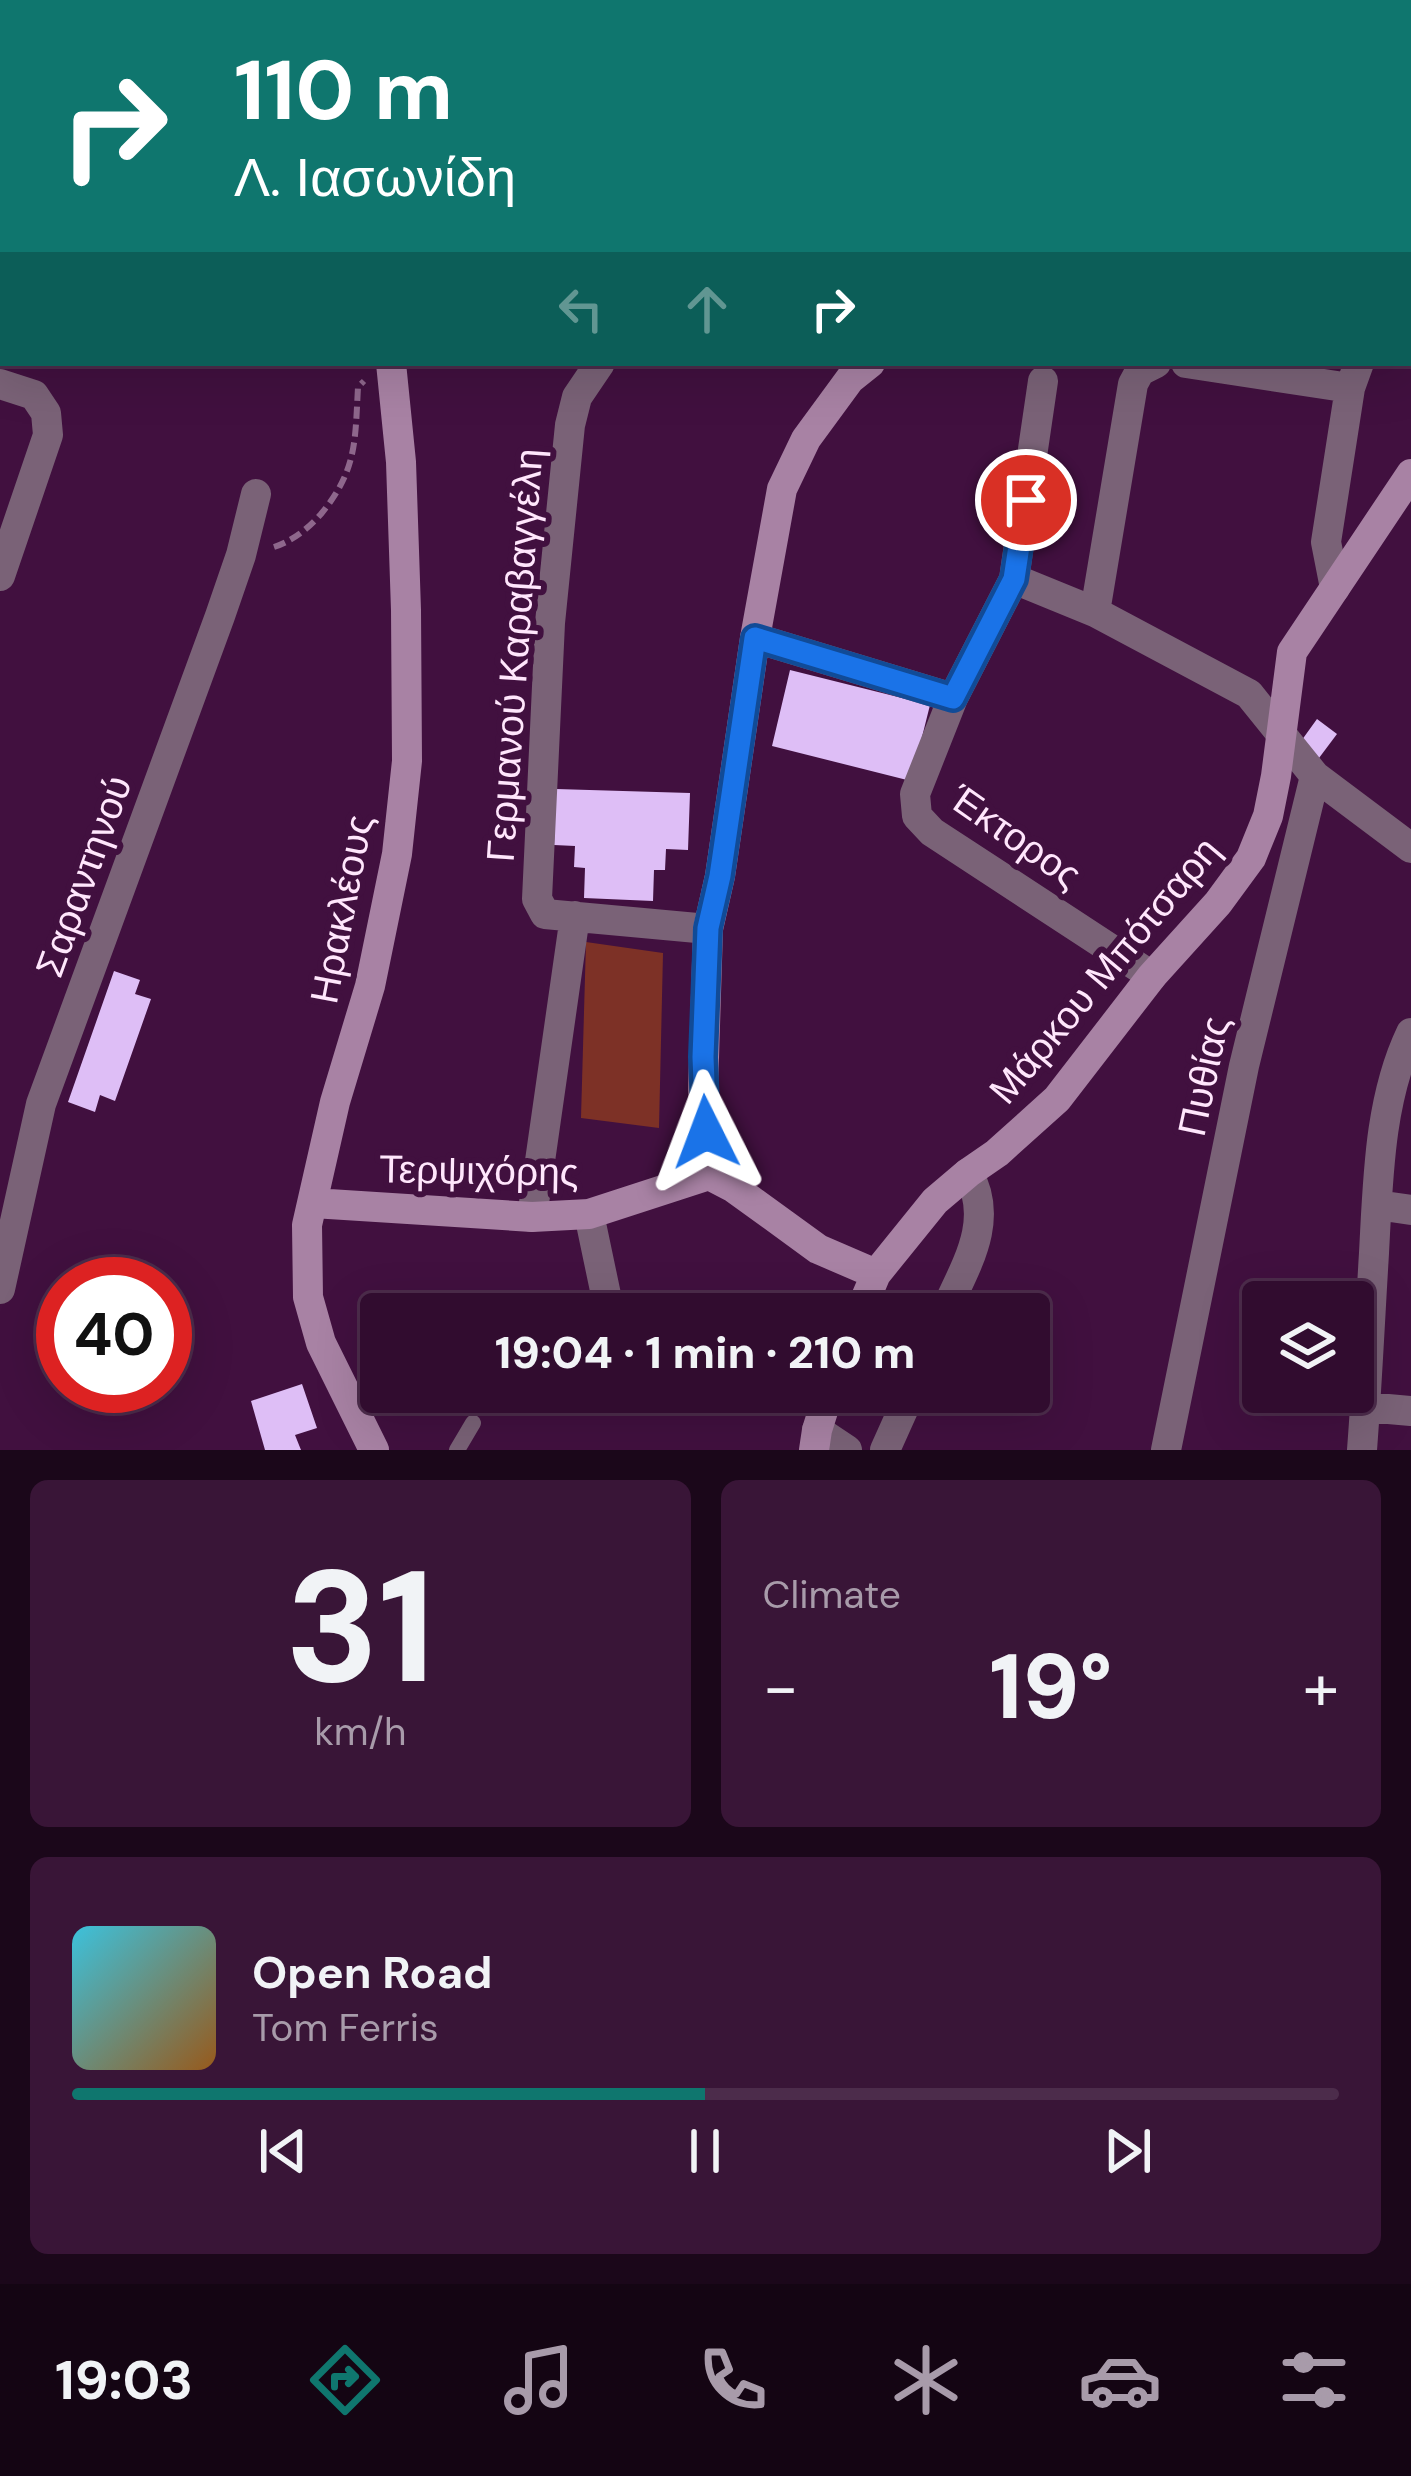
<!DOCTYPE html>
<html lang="en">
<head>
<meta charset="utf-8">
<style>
	:root { --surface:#310c2f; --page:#391537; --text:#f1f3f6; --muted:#a89baa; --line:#4c2c4b; --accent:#0f766e }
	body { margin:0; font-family:"DM Sans",sans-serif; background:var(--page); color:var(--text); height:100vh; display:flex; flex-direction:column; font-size:45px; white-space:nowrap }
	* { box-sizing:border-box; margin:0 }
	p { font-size:39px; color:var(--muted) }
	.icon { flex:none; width:66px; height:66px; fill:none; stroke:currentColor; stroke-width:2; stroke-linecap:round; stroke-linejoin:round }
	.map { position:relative; height:1450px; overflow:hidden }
	.drawer { display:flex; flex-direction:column; gap:30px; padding:30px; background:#1b071a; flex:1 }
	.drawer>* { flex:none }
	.banner { position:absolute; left:0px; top:0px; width:1413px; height:366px; box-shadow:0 12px 48px #0002,0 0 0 3px var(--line); background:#0f766e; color:#fff; overflow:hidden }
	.tools { position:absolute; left:1242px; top:1281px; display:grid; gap:24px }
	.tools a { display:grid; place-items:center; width:132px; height:132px; border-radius:12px; background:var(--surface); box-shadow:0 12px 48px #0002,0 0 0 3px var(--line); font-size:60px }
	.speed { position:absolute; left:36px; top:1257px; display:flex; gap:24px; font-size:60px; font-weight:700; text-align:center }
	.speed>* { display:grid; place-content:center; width:156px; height:156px; border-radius:50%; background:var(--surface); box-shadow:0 12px 48px #0002,0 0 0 3px var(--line); line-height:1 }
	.speed .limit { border:18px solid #d22; background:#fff; color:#111 }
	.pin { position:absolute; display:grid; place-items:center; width:102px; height:102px; color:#fff; margin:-51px; border:6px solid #fff; border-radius:50%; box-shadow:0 3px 12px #0007 }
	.me { position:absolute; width:132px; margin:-66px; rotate:357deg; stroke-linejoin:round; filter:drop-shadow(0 0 9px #0008) }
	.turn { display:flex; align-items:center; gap:42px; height:252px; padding:0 36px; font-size:54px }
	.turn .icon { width:156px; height:156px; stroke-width:2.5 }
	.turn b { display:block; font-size:84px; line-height:102px }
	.lanes { display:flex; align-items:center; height:114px; padding:0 36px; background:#0003; justify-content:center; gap:60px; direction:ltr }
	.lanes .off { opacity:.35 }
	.big { font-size:90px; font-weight:800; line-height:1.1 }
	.drawer .tile { flex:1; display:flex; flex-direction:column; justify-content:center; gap:18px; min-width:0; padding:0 42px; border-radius:18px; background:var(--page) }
	.drawer .dial { align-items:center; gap:0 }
	.dial b { font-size:156px; line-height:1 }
	.song { display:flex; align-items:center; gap:36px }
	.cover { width:144px; height:144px; border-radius:18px; background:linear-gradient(135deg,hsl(190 70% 55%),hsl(30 70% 35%)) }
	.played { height:12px; border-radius:6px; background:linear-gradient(90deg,var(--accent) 50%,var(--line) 50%) }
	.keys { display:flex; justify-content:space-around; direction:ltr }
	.heat { display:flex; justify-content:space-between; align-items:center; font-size:66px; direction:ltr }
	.drawer .tiles { flex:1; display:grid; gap:30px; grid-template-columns:1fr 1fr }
	.tile:last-child { grid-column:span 2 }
	.trip { position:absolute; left:360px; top:1293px; width:690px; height:120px; border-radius:12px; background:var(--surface); box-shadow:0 12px 48px #0002,0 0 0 3px var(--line); font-weight:800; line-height:120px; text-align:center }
	.menu { display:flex; height:192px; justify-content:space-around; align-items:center; background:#140513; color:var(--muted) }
	.menu .icon { width:84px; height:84px }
	.menu .selected { color:var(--accent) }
	.menu b { font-size:54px; color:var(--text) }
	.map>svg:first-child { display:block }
	.green { fill:#7d3126 }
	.building { fill:#debef6 }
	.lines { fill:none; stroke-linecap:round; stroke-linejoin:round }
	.path { stroke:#8e678c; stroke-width:6; stroke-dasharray:12 6; stroke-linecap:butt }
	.lane { stroke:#7a6277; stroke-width:16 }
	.street { stroke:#7a6277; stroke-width:30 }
	.secondary { stroke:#a882a4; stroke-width:30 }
	.route-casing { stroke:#114b97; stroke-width:30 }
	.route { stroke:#1a73e8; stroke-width:21 }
	.labels { text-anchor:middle; stroke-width:12; stroke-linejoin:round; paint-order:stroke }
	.street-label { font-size:39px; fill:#ffe6fc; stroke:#41103f }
</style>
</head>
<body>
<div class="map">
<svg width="1411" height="1450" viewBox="0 0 1411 1450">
	<rect width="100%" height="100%" fill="#41103f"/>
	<!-- green -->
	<path class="green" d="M586 942 663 953 659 1128 581 1118Z"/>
	<!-- building -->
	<path class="building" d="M790 670 930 705 911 781 772 746Z
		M1317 719 1337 734 1319 758 1299 744Z
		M556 789 690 793 688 850 666 849 665 870H654L653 901 584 898 585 868 574 867 575 846 554 845Z
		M114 971 140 980 135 994 151 999 115 1101 100 1095 95 1112 68 1102Z
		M302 1384 317 1428 295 1435 301 1450H265L251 1401Z"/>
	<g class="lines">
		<!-- path -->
		<path class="path" d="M274 547C292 541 308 529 321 514 357 470 355 442 358 387L364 381"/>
		<!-- lane -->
		<path class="lane" d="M457 1450 473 1423"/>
		<!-- street -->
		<path class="street" d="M843 0 846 3
			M416 3 419 0
			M1073 3 1078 0
			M1410 208 1411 205
			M600 363 577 397 570 425 550 623 537 899 545 914 708 929
			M1186 363 1350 388
			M1043 381 1014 579 953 698 915 794 917 816 932 832 1152 976
			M0 384 34 395 46 413 48 435 0 576
			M1014 579 1095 612 1249 694 1315 776 1244 1066 1166 1450
			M1335 588 1326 542 1350 388 1359 363
			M1095 612 1133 384 1140 371 1156 363
			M755 638 953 698
			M1315 776 1411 848
			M1377 1205 1411 1210
			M589 1214 610 1314
			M532 1217 575 916
			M0 1289 41 1104 220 616 241 555 256 494
			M944 1314C964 1268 996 1222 968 1173
			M1366 1407 1411 1411
			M817 1430 847 1450
			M885 1450 911 1392
			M1362 1450C1367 1385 1370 1319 1374 1253 1378 1180 1379 1100 1411 1033"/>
		<!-- secondary -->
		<path class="secondary" d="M290 0 292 3
			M1186 3 1187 0
			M709 1175 703 1090 708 929 720 876 755 638 782 489 806 439 850 379 870 363
			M709 1175 734 1188 818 1249 876 1274
			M313 1203 532 1217 589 1214 709 1175
			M859 1314 876 1274 935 1201 968 1173 997 1153 1057 1099 1152 976 1218 903 1251 858 1268 816 1276 776 1292 652 1411 474
			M374 1450 321 1343 308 1297 307 1225 335 1102 370 986 397 854 407 761 406 610 401 462 391 363
			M814 1450 817 1430 829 1392"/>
	</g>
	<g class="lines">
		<defs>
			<path id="route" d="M706 1132 703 1057 708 928 720 876 755 638 953 698 1014 579 1026 500"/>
		</defs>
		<!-- route casing -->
		<use href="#route" class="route-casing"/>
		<!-- route -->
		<use href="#route" class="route"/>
	</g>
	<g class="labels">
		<!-- street labels -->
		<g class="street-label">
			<text transform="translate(514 655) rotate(-86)" y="14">Γερμανού Καραβαγγέλη</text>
			<text transform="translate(1016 836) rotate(35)" y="14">Έκτορος</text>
			<text transform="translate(83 876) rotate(-70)" y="14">Σαραντηνού</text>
			<text transform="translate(341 909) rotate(-79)" y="14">Ηρακλέους</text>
			<text transform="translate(1104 970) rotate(-50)" y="14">Μάρκου Μπότσαρη</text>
			<text transform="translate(1203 1076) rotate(-78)" y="14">Πυθίας</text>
			<text transform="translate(479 1170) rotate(1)" y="14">Τερψιχόρης</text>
		</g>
	</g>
</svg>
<div class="tools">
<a><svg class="icon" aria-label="layers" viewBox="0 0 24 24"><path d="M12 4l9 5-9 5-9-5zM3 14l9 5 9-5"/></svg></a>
</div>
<div class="speed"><div class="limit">40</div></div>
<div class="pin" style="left:1026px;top:500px;background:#d93025"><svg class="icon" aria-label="arrive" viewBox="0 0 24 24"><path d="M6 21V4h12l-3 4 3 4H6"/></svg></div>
<svg class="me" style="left:706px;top:1132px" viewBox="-20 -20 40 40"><path d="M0-17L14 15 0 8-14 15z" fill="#1a73e8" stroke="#fff" stroke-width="4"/></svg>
<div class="trip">19:04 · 1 min · 210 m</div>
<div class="banner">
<div class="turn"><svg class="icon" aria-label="right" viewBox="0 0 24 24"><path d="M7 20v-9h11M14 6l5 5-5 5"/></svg><div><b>110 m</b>Λ. Ιασωνίδη</div></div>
<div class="lanes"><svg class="icon off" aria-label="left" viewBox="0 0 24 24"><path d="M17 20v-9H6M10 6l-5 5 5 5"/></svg><svg class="icon off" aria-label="ahead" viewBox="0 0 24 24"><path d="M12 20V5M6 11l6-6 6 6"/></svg><svg class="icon" aria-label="right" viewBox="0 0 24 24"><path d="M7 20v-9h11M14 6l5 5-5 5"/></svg></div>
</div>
</div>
<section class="drawer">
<div class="tiles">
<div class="tile dial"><b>31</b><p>km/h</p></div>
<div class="tile"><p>Climate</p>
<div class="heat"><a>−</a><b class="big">19°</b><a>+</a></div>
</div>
<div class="tile">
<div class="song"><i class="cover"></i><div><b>Open Road</b><p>Tom Ferris</p></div></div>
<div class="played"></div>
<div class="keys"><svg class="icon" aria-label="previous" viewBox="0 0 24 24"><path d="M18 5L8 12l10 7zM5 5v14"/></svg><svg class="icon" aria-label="pause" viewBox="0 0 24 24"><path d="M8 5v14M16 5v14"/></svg><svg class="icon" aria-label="next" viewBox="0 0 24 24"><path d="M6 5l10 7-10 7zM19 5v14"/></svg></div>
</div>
</div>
</section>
<nav class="menu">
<b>19:03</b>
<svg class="icon selected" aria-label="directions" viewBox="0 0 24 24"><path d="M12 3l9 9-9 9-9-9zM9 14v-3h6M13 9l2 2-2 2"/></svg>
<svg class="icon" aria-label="music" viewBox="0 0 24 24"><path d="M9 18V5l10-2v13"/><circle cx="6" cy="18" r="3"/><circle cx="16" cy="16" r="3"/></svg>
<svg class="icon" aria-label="phone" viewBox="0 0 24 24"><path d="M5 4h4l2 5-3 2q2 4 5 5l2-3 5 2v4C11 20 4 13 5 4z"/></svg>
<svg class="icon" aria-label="climate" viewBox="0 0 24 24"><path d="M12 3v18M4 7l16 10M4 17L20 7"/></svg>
<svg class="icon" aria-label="car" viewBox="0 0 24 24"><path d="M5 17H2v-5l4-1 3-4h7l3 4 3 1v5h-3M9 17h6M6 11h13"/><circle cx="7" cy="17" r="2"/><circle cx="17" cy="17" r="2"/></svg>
<svg class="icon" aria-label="filters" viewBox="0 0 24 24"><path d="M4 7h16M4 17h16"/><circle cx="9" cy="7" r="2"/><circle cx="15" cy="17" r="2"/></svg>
</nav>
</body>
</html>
